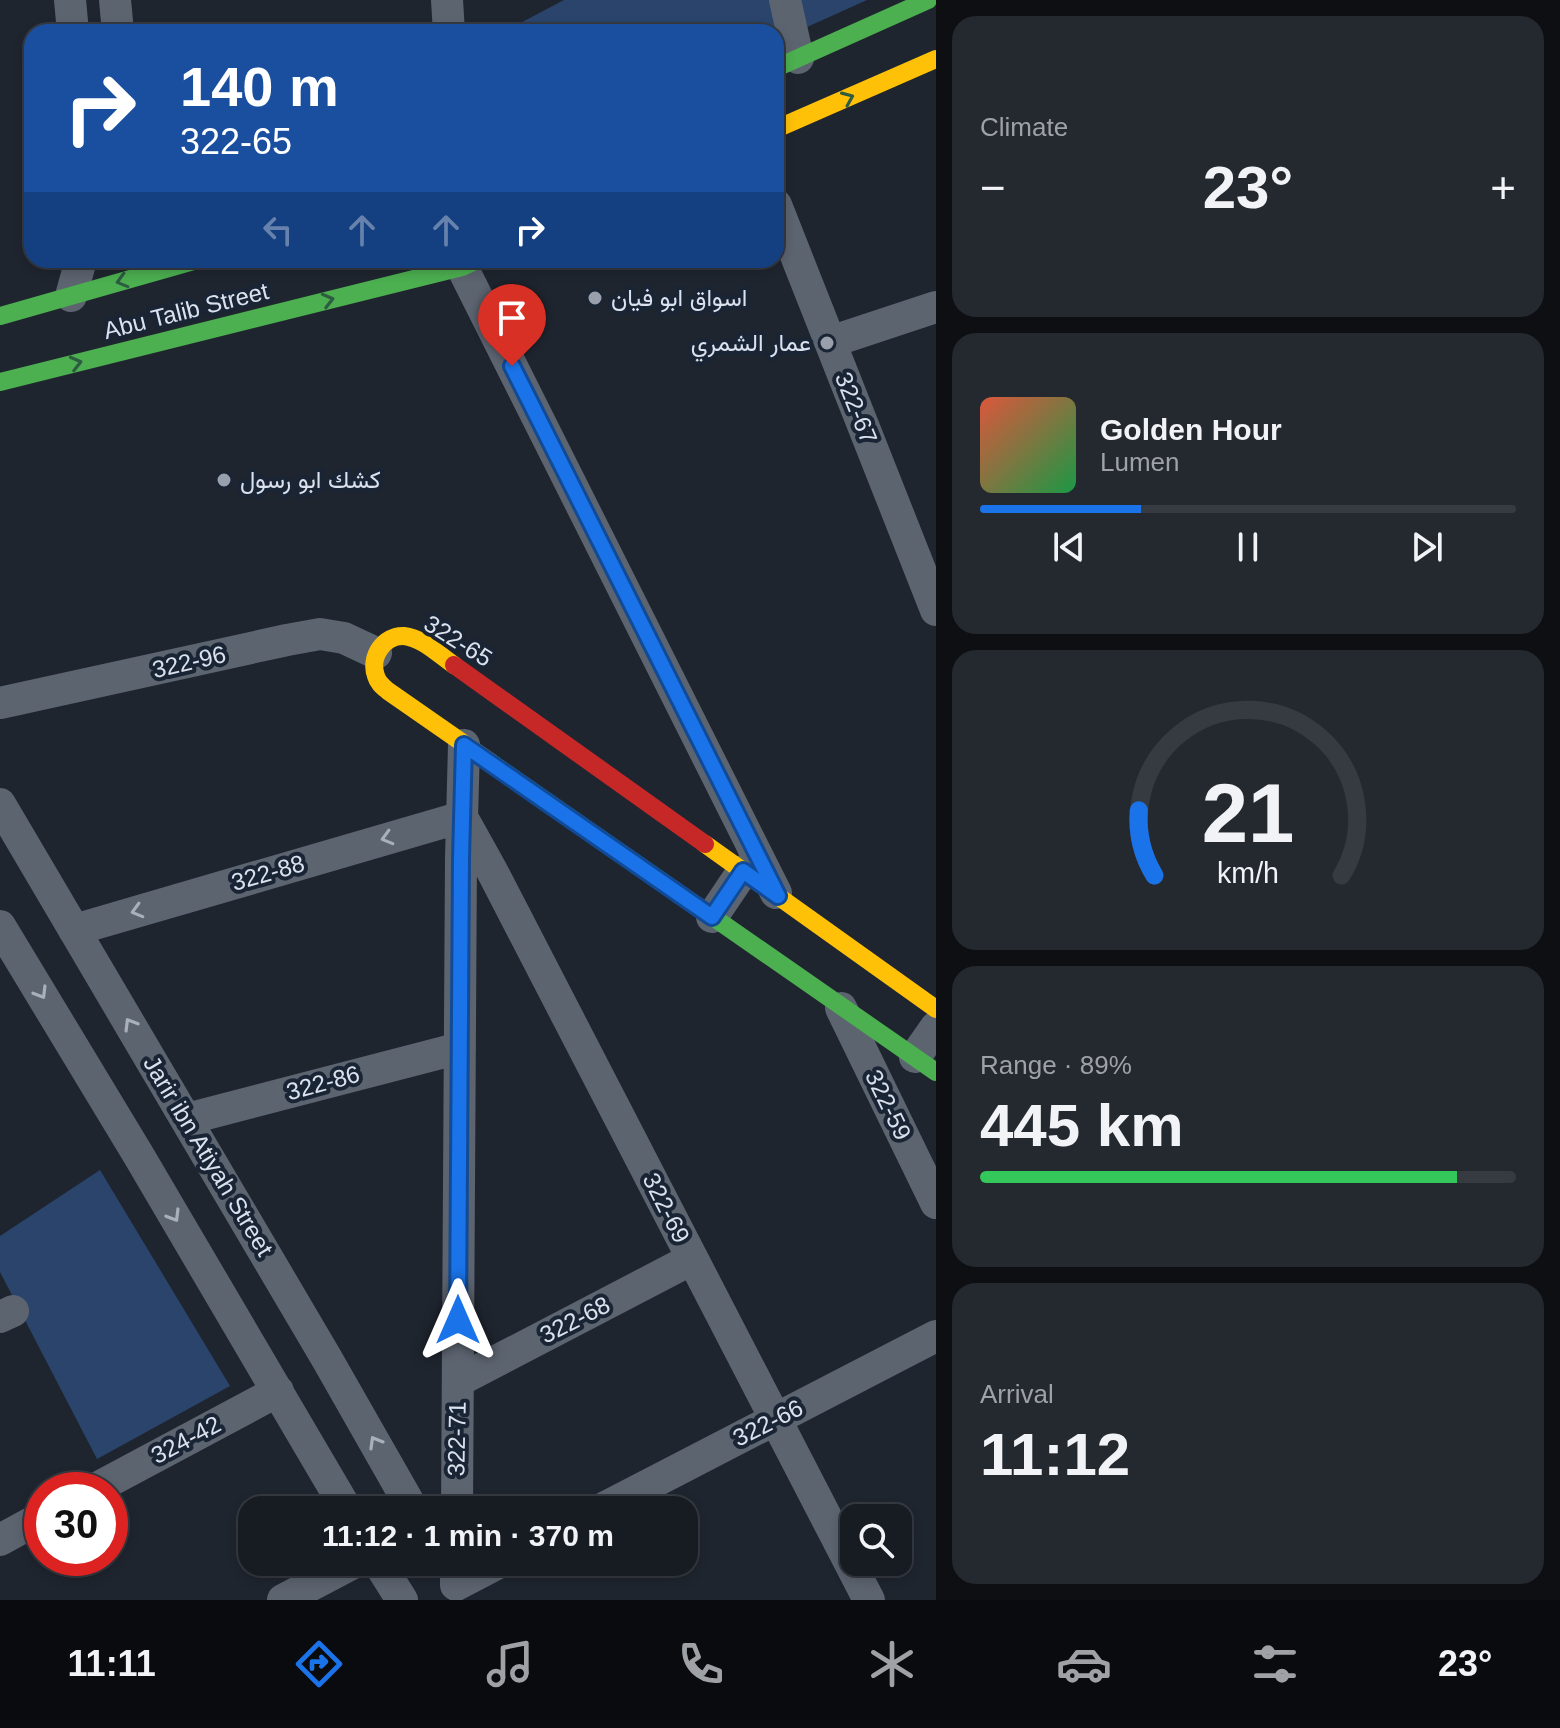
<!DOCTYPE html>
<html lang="en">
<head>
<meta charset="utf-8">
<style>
	:root { --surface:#171c23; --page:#242930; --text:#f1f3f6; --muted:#9ea1a6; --line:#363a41; --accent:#1a73e8 }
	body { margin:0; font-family:Helvetica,Vazirmatn,sans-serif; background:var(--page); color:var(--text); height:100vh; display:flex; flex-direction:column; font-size:30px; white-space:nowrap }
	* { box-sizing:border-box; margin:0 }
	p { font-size:26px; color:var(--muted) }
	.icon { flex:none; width:44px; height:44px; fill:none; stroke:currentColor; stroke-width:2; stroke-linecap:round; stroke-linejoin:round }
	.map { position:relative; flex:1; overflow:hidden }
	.sheet { display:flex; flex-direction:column; gap:16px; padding:16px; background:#0d0f13; width:624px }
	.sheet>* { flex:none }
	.hud { position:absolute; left:24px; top:24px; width:760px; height:244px; border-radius:24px; box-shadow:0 4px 12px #0003,0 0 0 2px var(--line); background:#1a4fa0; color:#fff; overflow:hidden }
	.controls { position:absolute; left:840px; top:1504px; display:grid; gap:16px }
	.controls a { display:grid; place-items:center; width:72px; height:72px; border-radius:16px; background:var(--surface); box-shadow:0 4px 12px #0003,0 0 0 2px var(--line); font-size:40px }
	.speed { position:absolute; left:24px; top:1472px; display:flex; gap:16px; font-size:40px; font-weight:700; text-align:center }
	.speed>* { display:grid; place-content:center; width:104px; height:104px; border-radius:50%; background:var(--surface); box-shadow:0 4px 12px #0003,0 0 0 2px var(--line); line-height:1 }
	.speed .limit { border:12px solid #d22; background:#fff; color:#111 }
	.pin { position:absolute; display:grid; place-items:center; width:68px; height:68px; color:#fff; margin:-82px -34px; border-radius:50% 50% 50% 0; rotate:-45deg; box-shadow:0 0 8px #0007 }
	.pin .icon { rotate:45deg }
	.me { position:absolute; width:88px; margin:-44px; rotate:0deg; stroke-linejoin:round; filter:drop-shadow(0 0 6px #0008) }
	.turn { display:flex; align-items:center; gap:28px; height:168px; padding:0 24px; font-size:36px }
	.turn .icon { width:104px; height:104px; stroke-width:2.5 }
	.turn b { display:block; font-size:56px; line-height:68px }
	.lanes { display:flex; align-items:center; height:76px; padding:0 24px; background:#0003; justify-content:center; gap:40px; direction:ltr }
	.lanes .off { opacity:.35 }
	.big { font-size:60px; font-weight:800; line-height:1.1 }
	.sheet .card { flex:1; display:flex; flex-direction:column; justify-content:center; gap:12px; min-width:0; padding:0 28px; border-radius:24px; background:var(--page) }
	.sheet .dial { align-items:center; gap:0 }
	.dial svg { height:208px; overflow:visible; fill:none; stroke:var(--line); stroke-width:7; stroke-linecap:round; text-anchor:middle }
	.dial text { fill:var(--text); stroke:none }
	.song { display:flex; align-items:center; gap:24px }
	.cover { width:96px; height:96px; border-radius:12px; background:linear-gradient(135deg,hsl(10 70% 55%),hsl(140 70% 35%)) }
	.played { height:8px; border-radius:4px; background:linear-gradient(90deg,var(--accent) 30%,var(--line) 30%) }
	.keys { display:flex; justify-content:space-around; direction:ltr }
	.heat { display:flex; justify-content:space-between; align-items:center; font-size:44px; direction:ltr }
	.charge { height:12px; border-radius:6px; background:linear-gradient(90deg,#34c759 89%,var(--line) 0) }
	.trip { position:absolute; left:238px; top:1496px; width:460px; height:80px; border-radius:24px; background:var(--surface); box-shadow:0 4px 12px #0003,0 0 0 2px var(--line); font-weight:800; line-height:80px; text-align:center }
	.dock { display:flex; height:128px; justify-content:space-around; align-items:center; background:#090b0e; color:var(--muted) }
	.dock .icon { width:56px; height:56px }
	.dock .selected { color:var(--accent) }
	.dock b { font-size:36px; color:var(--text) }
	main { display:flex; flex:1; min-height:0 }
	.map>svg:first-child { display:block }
	.green { fill:#2a446c }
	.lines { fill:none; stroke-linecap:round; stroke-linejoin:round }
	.street { stroke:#5c6470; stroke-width:32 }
	.fast { stroke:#4caf50; stroke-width:18 }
	.slow { stroke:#ffc107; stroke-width:18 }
	.jam { stroke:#c62828; stroke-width:18 }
	.oneway { stroke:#2d5c40 }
	.oneway2 { stroke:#a8b0bc }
	.route-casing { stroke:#114b97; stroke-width:20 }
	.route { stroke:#1a73e8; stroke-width:14 }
	.poi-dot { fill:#99a0ab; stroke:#192435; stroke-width:3 }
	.labels { text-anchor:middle; stroke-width:8; stroke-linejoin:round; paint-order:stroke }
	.poi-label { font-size:24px; fill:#dbe2ee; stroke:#192435; text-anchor:start }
	.street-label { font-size:24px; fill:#dbe2ee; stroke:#192435 }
</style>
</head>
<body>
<main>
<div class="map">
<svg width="936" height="1600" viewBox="0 0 936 1600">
	<rect width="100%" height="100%" fill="#1f252f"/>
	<!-- green -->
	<path class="green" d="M564 0H867L776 41V32H503Z
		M100 1170 230 1386 97 1459 0 1272V1236Z"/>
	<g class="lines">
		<!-- street -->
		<path class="street" d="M70 0 73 32
			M115 0 118 32
			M447 0 449 32
			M785 0 798 58
			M776 205 936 610
			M462 267 776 893
			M71 296 81 260
			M830 342 936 307
			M0 703 287 640 320 634 344 638 376 653
			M0 804 327 1359 413 1510
			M712 917 743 871
			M0 926 139 1156 347 1510
			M74 930 462 817 492 871 869 1600
			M841 1008 936 1203
			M915 1057 936 1027
			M187 1119 460 1048
			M0 1317 13 1311
			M458 1381 692 1259
			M93 1490 278 1391
			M457 1510 461 858 464 745
			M600 1510 936 1336
			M0 1540 42 1517
			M378 1562 402 1600
			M456 1562V1585L500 1562
			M283 1600 355 1562"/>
		<!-- fast -->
		<path class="fast" d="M776 68 928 0
			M0 316 197 260
			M0 382 462 267 477 260
			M490 762 936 1072"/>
		<!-- slow -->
		<path class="slow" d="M776 129 936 59
			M454 665C439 655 423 638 404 636 384 635 369 657 376 676 378 683 382 686 388 691L490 762
			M705 844 936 1009"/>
		<!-- jam -->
		<path class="jam" d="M454 665 705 844"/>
	</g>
	<!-- one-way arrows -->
	<defs><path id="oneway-chevron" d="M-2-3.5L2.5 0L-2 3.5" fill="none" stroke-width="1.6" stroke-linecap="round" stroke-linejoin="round" transform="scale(2)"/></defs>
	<g class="oneway">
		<use href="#oneway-chevron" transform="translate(848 98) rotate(-23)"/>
		<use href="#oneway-chevron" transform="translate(122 281) rotate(164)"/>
		<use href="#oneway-chevron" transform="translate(328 300) rotate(-14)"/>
		<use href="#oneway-chevron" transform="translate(76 363) rotate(-14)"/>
	</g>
	<g class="oneway2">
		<use href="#oneway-chevron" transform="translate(387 838) rotate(164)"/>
		<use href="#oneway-chevron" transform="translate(137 911) rotate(164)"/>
		<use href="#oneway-chevron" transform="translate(41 993) rotate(59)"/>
		<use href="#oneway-chevron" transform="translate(130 1024) rotate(-121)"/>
		<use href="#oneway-chevron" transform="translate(174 1216) rotate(59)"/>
		<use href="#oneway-chevron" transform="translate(375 1442) rotate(-120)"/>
	</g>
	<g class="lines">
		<defs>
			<path id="route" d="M458 1320 461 858 464 745 712 917 743 871 778 896 512 366"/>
		</defs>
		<!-- route casing -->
		<use href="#route" class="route-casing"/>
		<!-- route -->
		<use href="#route" class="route"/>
	</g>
	<!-- markers -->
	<g class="poi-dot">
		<circle cx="595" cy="298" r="8"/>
		<circle cx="827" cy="343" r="8"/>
		<circle cx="224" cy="480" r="8"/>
	</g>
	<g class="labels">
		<!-- poi labels -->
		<g class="poi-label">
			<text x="611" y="306">اسواق ابو فيان</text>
			<text x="811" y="351" text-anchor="end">عمار الشمري</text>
			<text x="240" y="488">كشك ابو رسول</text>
		</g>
		<!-- street labels -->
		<g class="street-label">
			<text transform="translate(186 311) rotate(-14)" y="8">Abu Talib Street</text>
			<text transform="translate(856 408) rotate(68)" y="8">322-67</text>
			<text transform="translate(458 641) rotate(32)" y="8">322-65</text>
			<text transform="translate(189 662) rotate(-13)" y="8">322-96</text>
			<text transform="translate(268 873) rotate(-16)" y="8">322-88</text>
			<text transform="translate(323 1083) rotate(-15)" y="8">322-86</text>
			<text transform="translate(888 1105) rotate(64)" y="8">322-59</text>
			<text transform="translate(208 1156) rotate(59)" y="8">Jarir ibn Atiyah Street</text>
			<text transform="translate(666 1208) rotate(63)" y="8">322-69</text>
			<text transform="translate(575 1320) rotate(-27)" y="8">322-68</text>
			<text transform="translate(768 1423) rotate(-27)" y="8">322-66</text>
			<text transform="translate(457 1439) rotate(-89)" y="8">322-71</text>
			<text transform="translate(186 1440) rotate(-28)" y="8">324-42</text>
		</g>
	</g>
</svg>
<div class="controls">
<a><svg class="icon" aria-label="search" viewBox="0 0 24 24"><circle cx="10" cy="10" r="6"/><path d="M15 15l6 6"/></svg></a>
</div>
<div class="speed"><div class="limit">30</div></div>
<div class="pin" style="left:512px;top:366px;background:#d93025"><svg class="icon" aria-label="arrive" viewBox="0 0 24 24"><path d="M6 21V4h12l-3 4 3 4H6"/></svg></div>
<svg class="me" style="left:458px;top:1320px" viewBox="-20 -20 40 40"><path d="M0-17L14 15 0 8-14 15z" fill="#1a73e8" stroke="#fff" stroke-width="4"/></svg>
<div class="trip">11:12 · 1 min · 370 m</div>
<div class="hud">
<div class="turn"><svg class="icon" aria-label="right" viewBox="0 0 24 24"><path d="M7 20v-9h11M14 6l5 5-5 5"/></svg><div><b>140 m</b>322-65</div></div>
<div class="lanes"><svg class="icon off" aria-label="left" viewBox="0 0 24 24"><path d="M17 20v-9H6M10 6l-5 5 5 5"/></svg><svg class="icon off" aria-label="ahead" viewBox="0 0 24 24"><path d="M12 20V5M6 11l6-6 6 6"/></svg><svg class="icon off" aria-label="ahead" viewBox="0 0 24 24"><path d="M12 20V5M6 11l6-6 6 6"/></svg><svg class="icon" aria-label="right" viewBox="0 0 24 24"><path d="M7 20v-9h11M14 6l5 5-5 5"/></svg></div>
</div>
</div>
<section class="sheet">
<div class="card"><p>Climate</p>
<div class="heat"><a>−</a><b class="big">23°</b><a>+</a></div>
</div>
<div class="card">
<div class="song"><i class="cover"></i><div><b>Golden Hour</b><p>Lumen</p></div></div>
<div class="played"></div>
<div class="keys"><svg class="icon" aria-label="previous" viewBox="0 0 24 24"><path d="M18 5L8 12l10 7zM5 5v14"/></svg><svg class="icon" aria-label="pause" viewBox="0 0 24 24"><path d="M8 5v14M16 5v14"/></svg><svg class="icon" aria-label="next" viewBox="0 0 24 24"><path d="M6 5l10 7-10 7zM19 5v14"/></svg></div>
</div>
<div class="card dial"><svg viewBox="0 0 100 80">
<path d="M14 69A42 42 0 1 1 86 69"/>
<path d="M14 69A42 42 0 0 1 8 44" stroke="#1a73e8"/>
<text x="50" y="56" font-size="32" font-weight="700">21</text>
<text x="50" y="72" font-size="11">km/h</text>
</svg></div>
<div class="card"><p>Range · 89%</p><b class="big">445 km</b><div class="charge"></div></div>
<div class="card"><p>Arrival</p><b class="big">11:12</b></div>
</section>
</main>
<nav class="dock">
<b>11:11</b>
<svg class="icon selected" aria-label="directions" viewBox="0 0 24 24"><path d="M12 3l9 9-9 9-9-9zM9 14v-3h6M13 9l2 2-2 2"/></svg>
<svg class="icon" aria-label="music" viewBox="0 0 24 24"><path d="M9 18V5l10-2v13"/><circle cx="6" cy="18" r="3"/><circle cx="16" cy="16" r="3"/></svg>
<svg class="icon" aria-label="phone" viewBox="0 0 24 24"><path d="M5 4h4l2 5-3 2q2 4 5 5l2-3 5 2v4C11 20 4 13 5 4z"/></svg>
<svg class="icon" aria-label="climate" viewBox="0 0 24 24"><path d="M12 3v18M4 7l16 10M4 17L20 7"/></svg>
<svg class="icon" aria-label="car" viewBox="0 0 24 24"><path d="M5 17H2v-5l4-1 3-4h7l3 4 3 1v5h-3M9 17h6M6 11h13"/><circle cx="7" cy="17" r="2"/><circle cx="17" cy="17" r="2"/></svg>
<svg class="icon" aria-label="filters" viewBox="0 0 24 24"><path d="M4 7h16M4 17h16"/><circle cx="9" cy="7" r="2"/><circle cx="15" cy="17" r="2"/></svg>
<b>23°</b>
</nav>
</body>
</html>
